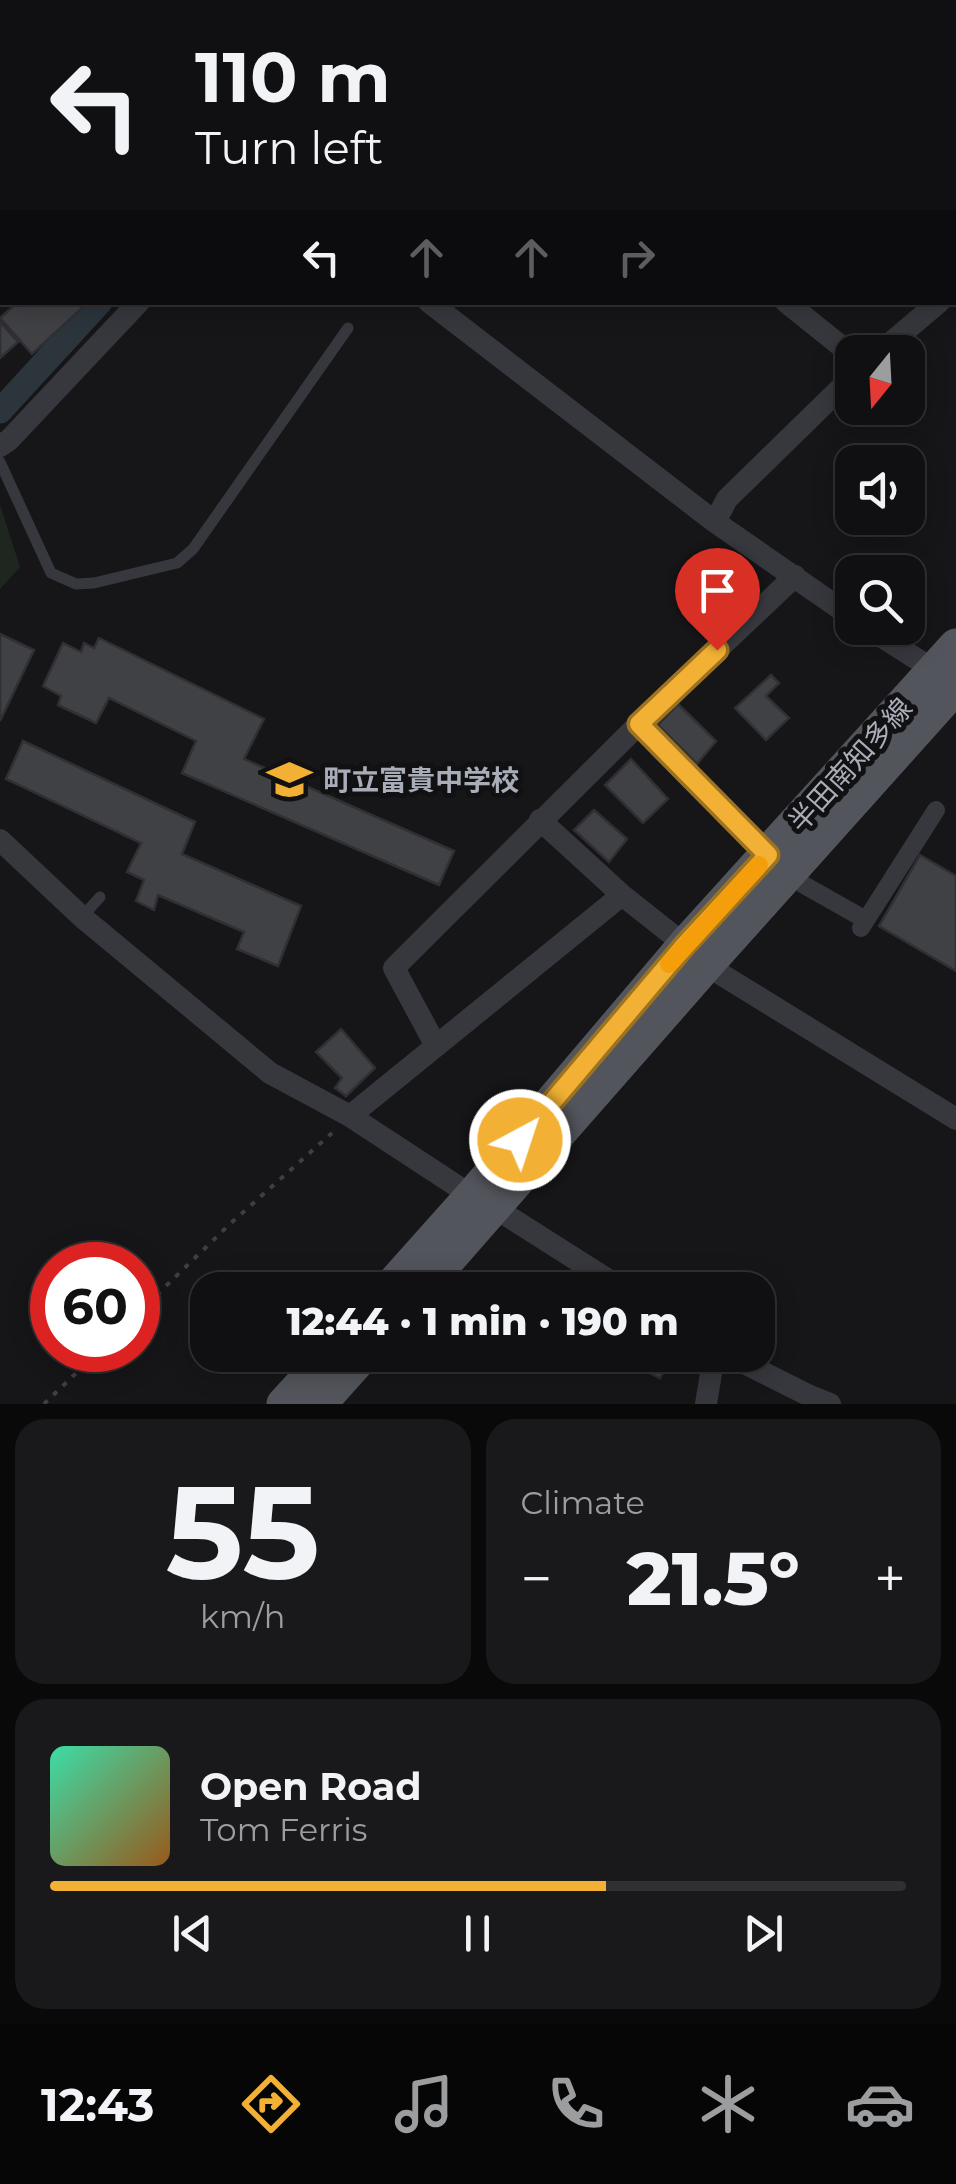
<!DOCTYPE html>
<html lang="en">
<head>
<meta charset="utf-8">
<style>
	:root { --surface:#101012; --page:#19191b; --text:#f1f3f6; --muted:#9c9d9f; --line:#303032; --accent:#f2b134 }
	body { margin:0; font-family:Montserrat,"Noto Sans JP",sans-serif; background:var(--page); color:var(--text); height:100vh; display:flex; flex-direction:column; font-size:38px; white-space:nowrap }
	* { box-sizing:border-box; margin:0 }
	p { font-size:32px; color:var(--muted) }
	.icon { flex:none; width:55px; height:55px; fill:none; stroke:currentColor; stroke-width:2; stroke-linecap:round; stroke-linejoin:round }
	.map { position:relative; height:1404px; overflow:hidden }
	.drawer { display:flex; flex-direction:column; gap:15px; padding:15px; background:#09090a; flex:1 }
	.drawer>* { flex:none }
	.top-card { position:absolute; left:0px; top:0px; width:958px; height:305px; box-shadow:0 5px 25px #0003,0 0 0 2px var(--line); background:#101012; color:var(--text); overflow:hidden }
	.needle { width:65px; rotate:198deg }
	.fabs { position:absolute; left:835px; top:335px; display:grid; gap:20px }
	.fabs a { display:grid; place-items:center; width:90px; height:90px; border-radius:20px; background:var(--surface); box-shadow:0 5px 25px #0003,0 0 0 2px var(--line); font-size:50px }
	.speed { position:absolute; left:30px; top:1242px; display:flex; gap:20px; font-size:50px; font-weight:700; text-align:center }
	.speed>* { display:grid; place-content:center; width:130px; height:130px; border-radius:50%; background:var(--surface); box-shadow:0 5px 25px #0003,0 0 0 2px var(--line); line-height:1 }
	.speed .limit { border:15px solid #d22; background:#fff; color:#111 }
	.pin { position:absolute; display:grid; place-items:center; width:85px; height:85px; color:#fff; margin:-102px -42px; border-radius:50% 50% 50% 0; rotate:-45deg; box-shadow:0 0 10px #0007 }
	.pin .icon { rotate:45deg }
	.me { position:absolute; width:110px; margin:-55px; rotate:40deg; stroke-linejoin:round; filter:drop-shadow(0 0 8px #0008) }
	.turn { display:flex; align-items:center; gap:35px; height:210px; padding:0 30px; font-size:45px }
	.turn .icon { width:130px; height:130px; stroke-width:2.5 }
	.turn b { display:block; font-size:70px; line-height:85px }
	.lanes { display:flex; align-items:center; height:95px; padding:0 30px; background:#0003; justify-content:center; gap:50px; direction:ltr }
	.lanes .off { opacity:.35 }
	.big { font-size:75px; font-weight:800; line-height:1.1 }
	.drawer .widget { flex:1; display:flex; flex-direction:column; justify-content:center; gap:15px; min-width:0; padding:0 35px; border-radius:30px; background:var(--page) }
	.drawer .dial { align-items:center; gap:0 }
	.dial b { font-size:130px; line-height:1 }
	.song { display:flex; align-items:center; gap:30px }
	.cover { width:120px; height:120px; border-radius:15px; background:linear-gradient(135deg,hsl(160 70% 55%),hsl(30 70% 35%)) }
	.played { height:10px; border-radius:5px; background:linear-gradient(90deg,var(--accent) 65%,var(--line) 65%) }
	.keys { display:flex; justify-content:space-around; direction:ltr }
	.heat { display:flex; justify-content:space-between; align-items:center; font-size:55px; direction:ltr }
	.drawer .tiles { flex:1; display:grid; gap:15px; grid-template-columns:1fr 1fr }
	.widget:last-child { grid-column:span 2 }
	.trip { position:absolute; left:190px; top:1272px; width:585px; height:100px; border-radius:30px; background:var(--surface); box-shadow:0 5px 25px #0003,0 0 0 2px var(--line); font-weight:800; line-height:100px; text-align:center }
	.dock { display:flex; height:160px; justify-content:space-around; align-items:center; background:#060607; color:var(--muted) }
	.dock .icon { width:70px; height:70px }
	.dock .current { color:var(--accent) }
	.dock b { font-size:45px; color:var(--text) }
	.map>svg:first-child { display:block }
	.green { fill:#1e261f }
	.lines { fill:none; stroke-linecap:round; stroke-linejoin:round }
	.canal { stroke:#2c353c; stroke-width:25 }
	.building { fill:#404145; stroke:#303034; stroke-width:2.5 }
	.path { stroke:#3d3f44; stroke-width:4; stroke-dasharray:5 8; stroke-linecap:butt }
	.service { stroke:#37383d; stroke-width:11 }
	.pedestrian { stroke:#37383d; stroke-width:18 }
	.minor { stroke:#37383d; stroke-width:22 }
	.primary { stroke:#53555c; stroke-width:35 }
	.route-casing { stroke:#9d7322; stroke-width:25 }
	.route { stroke:#f2b134; stroke-width:18 }
	.slow { stroke:#f59e0b; stroke-width:18 }
	.labels { text-anchor:middle; stroke-width:10; stroke-linejoin:round; paint-order:stroke }
	.street-label { font-size:28px; fill:#a8adb8; stroke:#111113 }
	.poi-label { font-size:28px; font-weight:bold; fill:#a8adb8; stroke:#111113; text-anchor:start }
</style>
</head>
<body>
<div class="map">
<svg width="956" height="1404" viewBox="0 0 956 1404">
	<rect width="100%" height="100%" fill="#161618"/>
	<!-- green -->
	<path class="green" d="M0 505 20 567 0 589Z"/>
	<g class="lines">
		<!-- canal -->
		<path class="canal" d="M0 411 100 302"/>
	</g>
	<!-- building -->
	<path class="building" d="M18 302H77L82 308 32 354 0 318Z
		M0 322 18 342 0 358Z
		M0 634 34 650 0 721Z
		M99 638 264 719 244 759 454 851 439 885 182 773 196 741 109 698 96 723 58 705 61 696 43 686 63 643 81 652 84 643 94 648Z
		M771 675 779 683 766 696 789 718 766 740 735 708Z
		M678 704 716 741 697 764 658 725Z
		M23 741 195 822 182 854 301 906 278 966 237 949 244 932 158 895 154 910 136 901 144 880 127 872 141 843 6 779Z
		M631 759 668 799 643 823 605 785Z
		M594 810 627 839 609 862 574 830Z
		M920 855 956 876V971L879 926Z
		M341 1029 375 1068 346 1096 335 1088 342 1078 316 1052Z
		M631 1355H672L660 1378 628 1362Z"/>
	<g class="lines">
		<!-- path -->
		<path class="path" d="M138 1313 231 1223 332 1133
			M44 1404 100 1350"/>
		<!-- service -->
		<path class="service" d="M0 462 51 573 76 584 94 583 177 563 193 549 348 328
			M82 917 100 897"/>
		<!-- pedestrian -->
		<path class="pedestrian" d="M804 885 866 920
			M861 928 936 810"/>
		<!-- minor -->
		<path class="minor" d="M610 0 612 2
			M750 0 752 2
			M376 2 378 0
			M551 2 552 0
			M955 214 956 215
			M955 289 956 288
			M429 302 715 522 852 617
			M786 302 852 355
			M880 352 939 302
			M0 446 9 440 139 302
			M715 522 727 499 852 377
			M868 628 945 677
			M639 724 768 855
			M540 820 622 895
			M0 840 82 917 270 1073 350 1116 472 1196
			M706 965 956 1119
			M436 1046 394 968 639 724 795 576
			M350 1116 622 895 685 945
			M495 1208 624 1290
			M728 1355 810 1396 830 1404
			M706 1404 714 1355"/>
		<!-- primary -->
		<path class="primary" d="M388 1290 472 1196 685 945 956 646
			M421 1290 706 965 956 686
			M284 1404 329 1355
			M319 1404 363 1355"/>
	</g>
	<g class="lines">
		<defs>
			<path id="route" d="M520 1140 685 945 768 855 639 724 717 650"/>
		</defs>
		<!-- route casing -->
		<use href="#route" class="route-casing"/>
		<!-- route -->
		<use href="#route" class="route"/>
		<!-- slow -->
		<path class="slow" d="M669 964 759 865"/>
	</g>
	<!-- icons -->
	<defs>
		<symbol id="school-bare" viewBox="-9 -9 18 18"><path d="M0-5L7-2L0 1L-7-2ZM-4 1L0 2.5L4 1V4Q0 6-4 4Z" fill="#f2b134" stroke="#111113" stroke-width="2.5" paint-order="stroke"/></symbol>
	</defs>
	<g fill-rule="evenodd">
		<use href="#school-bare" x="258" y="748" width="63" height="63"/>
	</g>
	<g class="labels">
		<!-- street labels -->
		<g class="street-label">
			<text transform="translate(850 765) rotate(-48)" y="10">半田南知多線</text>
		</g>
		<!-- poi labels -->
		<g class="poi-label">
			<text x="323" y="790">町立富貴中学校</text>
		</g>
	</g>
</svg>
<div class="fabs">
<a><svg class="needle" viewBox="-14 -14 28 28"><path d="M0-13l5 13h-10z" fill="#e53935"/><path d="M0 13l5-13h-10z" fill="#9c9d9f"/></svg></a>
<a><svg class="icon" aria-label="sound" viewBox="0 0 24 24"><path d="M4 9h4l5-4v14l-5-4H4zM17 9q2 3 0 6"/></svg></a>
<a><svg class="icon" aria-label="search" viewBox="0 0 24 24"><circle cx="10" cy="10" r="6"/><path d="M15 15l6 6"/></svg></a>
</div>
<div class="speed"><div class="limit">60</div></div>
<div class="pin" style="left:717px;top:650px;background:#d93025"><svg class="icon" aria-label="arrive" viewBox="0 0 24 24"><path d="M6 21V4h12l-3 4 3 4H6"/></svg></div>
<svg class="me" style="left:520px;top:1140px" viewBox="-20 -20 40 40"><circle r="17" fill="#f2b134" stroke="#fff" stroke-width="3"/><path d="M0-11L8 9 0 5-8 9z" fill="#fff"/></svg>
<div class="trip">12:44 · 1 min · 190 m</div>
<div class="top-card">
<div class="turn"><svg class="icon" aria-label="left" viewBox="0 0 24 24"><path d="M17 20v-9H6M10 6l-5 5 5 5"/></svg><div><b>110 m</b>Turn left</div></div>
<div class="lanes"><svg class="icon" aria-label="left" viewBox="0 0 24 24"><path d="M17 20v-9H6M10 6l-5 5 5 5"/></svg><svg class="icon off" aria-label="ahead" viewBox="0 0 24 24"><path d="M12 20V5M6 11l6-6 6 6"/></svg><svg class="icon off" aria-label="ahead" viewBox="0 0 24 24"><path d="M12 20V5M6 11l6-6 6 6"/></svg><svg class="icon off" aria-label="right" viewBox="0 0 24 24"><path d="M7 20v-9h11M14 6l5 5-5 5"/></svg></div>
</div>
</div>
<section class="drawer">
<div class="tiles">
<div class="widget dial"><b>55</b><p>km/h</p></div>
<div class="widget"><p>Climate</p>
<div class="heat"><a>−</a><b class="big">21.5°</b><a>+</a></div>
</div>
<div class="widget">
<div class="song"><i class="cover"></i><div><b>Open Road</b><p>Tom Ferris</p></div></div>
<div class="played"></div>
<div class="keys"><svg class="icon" aria-label="previous" viewBox="0 0 24 24"><path d="M18 5L8 12l10 7zM5 5v14"/></svg><svg class="icon" aria-label="pause" viewBox="0 0 24 24"><path d="M8 5v14M16 5v14"/></svg><svg class="icon" aria-label="next" viewBox="0 0 24 24"><path d="M6 5l10 7-10 7zM19 5v14"/></svg></div>
</div>
</div>
</section>
<nav class="dock">
<b>12:43</b>
<svg class="icon current" aria-label="directions" viewBox="0 0 24 24"><path d="M12 3l9 9-9 9-9-9zM9 14v-3h6M13 9l2 2-2 2"/></svg>
<svg class="icon" aria-label="music" viewBox="0 0 24 24"><path d="M9 18V5l10-2v13"/><circle cx="6" cy="18" r="3"/><circle cx="16" cy="16" r="3"/></svg>
<svg class="icon" aria-label="phone" viewBox="0 0 24 24"><path d="M5 4h4l2 5-3 2q2 4 5 5l2-3 5 2v4C11 20 4 13 5 4z"/></svg>
<svg class="icon" aria-label="climate" viewBox="0 0 24 24"><path d="M12 3v18M4 7l16 10M4 17L20 7"/></svg>
<svg class="icon" aria-label="car" viewBox="0 0 24 24"><path d="M5 17H2v-5l4-1 3-4h7l3 4 3 1v5h-3M9 17h6M6 11h13"/><circle cx="7" cy="17" r="2"/><circle cx="17" cy="17" r="2"/></svg>
</nav>
</body>
</html>
